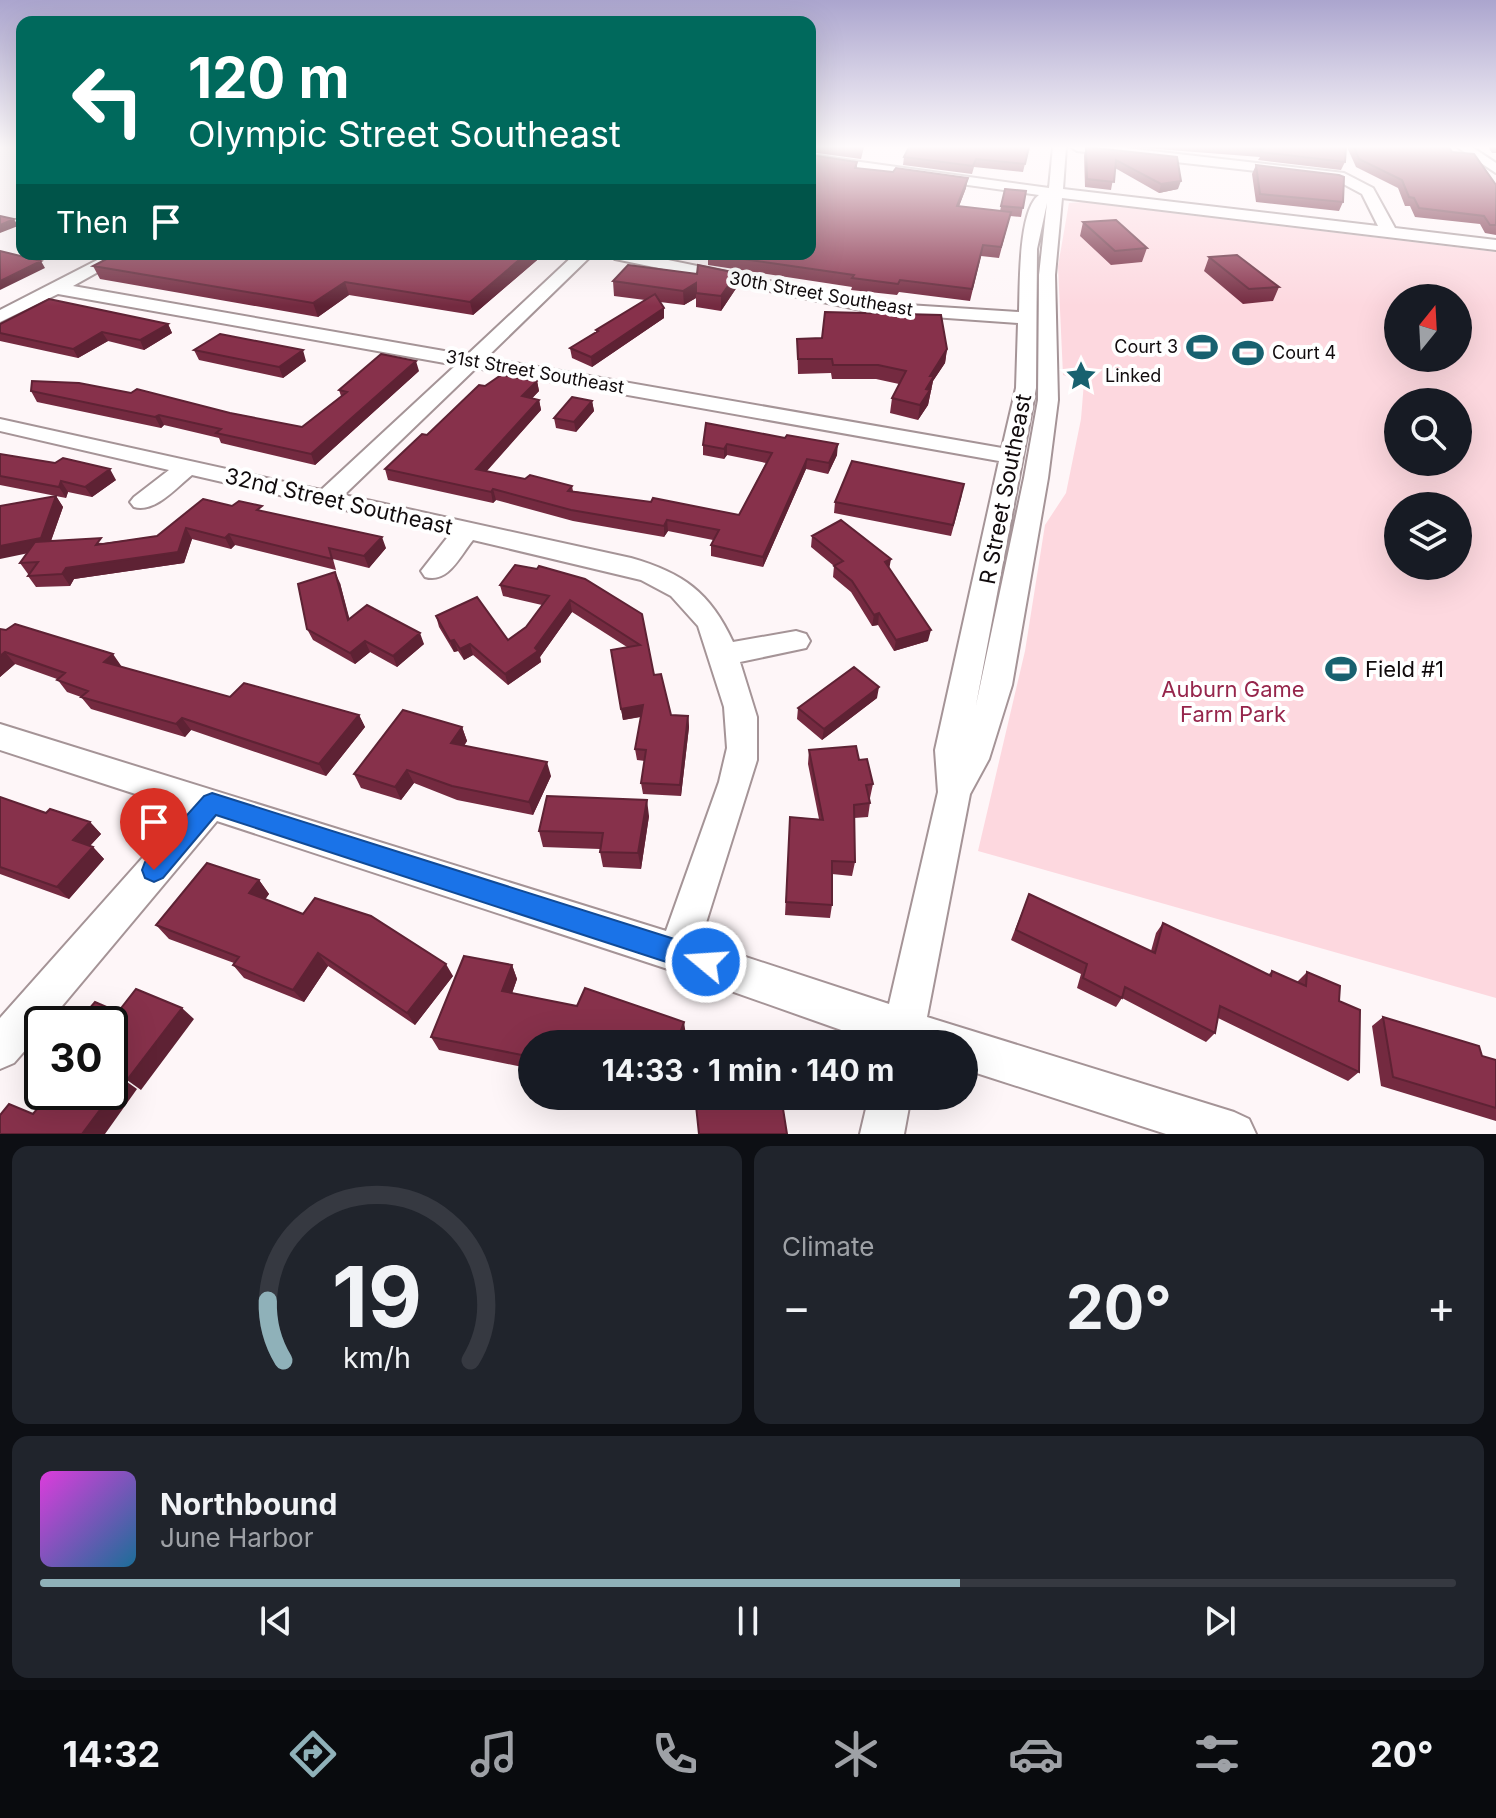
<!DOCTYPE html>
<html lang="en">
<head>
<meta charset="utf-8">
<style>
	:root { --surface:#171b24; --page:#20242c; --text:#f1f3f6; --muted:#9ea1a6; --line:#363941; --accent:#8fb1b9 }
	body { margin:0; font-family:Inter,sans-serif; background:var(--page); color:var(--text); height:100vh; display:flex; flex-direction:column; font-size:30px; white-space:nowrap }
	* { box-sizing:border-box; margin:0 }
	p { font-size:26px; color:var(--muted) }
	.icon { flex:none; width:44px; height:44px; fill:none; stroke:currentColor; stroke-width:2; stroke-linecap:round; stroke-linejoin:round }
	.map { position:relative; height:1134px; overflow:hidden }
	.panel { display:flex; flex-direction:column; gap:12px; padding:12px; background:#0d0f14; flex:1 }
	.panel>* { flex:none }
	.hud { position:absolute; left:16px; top:16px; width:800px; height:244px; border-radius:16px; box-shadow:0 8px 32px #0002; background:#00695c; color:#fff; overflow:hidden }
	.needle { width:52px; rotate:18deg }
	.tools { position:absolute; left:1384px; top:284px; display:grid; gap:16px }
	.tools a { display:grid; place-items:center; width:88px; height:88px; border-radius:50%; background:var(--surface); box-shadow:0 8px 32px #0002; font-size:40px }
	.speed { position:absolute; left:24px; top:1006px; display:flex; gap:16px; font-size:40px; font-weight:700; text-align:center }
	.speed>* { display:grid; place-content:center; width:104px; height:104px; border-radius:50%; background:var(--surface); box-shadow:0 8px 32px #0002; line-height:1 }
	.speed .limit { border:4px solid #111; border-radius:12px; background:#fff; color:#111 }
	.pin { position:absolute; display:grid; place-items:center; width:68px; height:68px; color:#fff; margin:-82px -34px; border-radius:50% 50% 50% 0; rotate:-45deg; box-shadow:0 0 8px #0007 }
	.pin .icon { rotate:45deg }
	.me { position:absolute; width:88px; margin:-44px; rotate:288deg; stroke-linejoin:round; filter:drop-shadow(0 0 6px #0008) }
	.turn { display:flex; align-items:center; gap:28px; height:168px; padding:0 40px; font-size:36px }
	.turn .icon { width:104px; height:104px; stroke-width:2.5 }
	.turn b { display:block; font-size:56px; line-height:68px }
	.then { display:flex; align-items:center; height:76px; padding:0 40px; background:#0003; gap:16px; font-size:30px }
	.big { font-size:60px; font-weight:700; line-height:1.1 }
	.panel .widget { flex:1; display:flex; flex-direction:column; justify-content:center; gap:12px; min-width:0; padding:0 28px; border-radius:16px; background:var(--page) }
	.panel .dial { align-items:center; gap:0 }
	.dial svg { height:208px; overflow:visible; fill:none; stroke:var(--line); stroke-width:7; stroke-linecap:round; text-anchor:middle }
	.dial text { fill:var(--text); stroke:none }
	.song { display:flex; align-items:center; gap:24px }
	.cover { width:96px; height:96px; border-radius:12px; background:linear-gradient(135deg,hsl(300 70% 55%),hsl(200 70% 35%)) }
	.played { height:8px; border-radius:4px; background:linear-gradient(90deg,var(--accent) 65%,var(--line) 65%) }
	.keys { display:flex; justify-content:space-around; direction:ltr }
	.heat { display:flex; justify-content:space-between; align-items:center; font-size:44px; direction:ltr }
	.panel .tiles { flex:1; display:grid; gap:12px; grid-template-columns:1fr 1fr }
	.widget:last-child { grid-column:span 2 }
	.trip { position:absolute; left:518px; top:1030px; width:460px; height:80px; border-radius:40px; background:var(--surface); box-shadow:0 8px 32px #0002; font-weight:700; line-height:80px; text-align:center }
	.dock { display:flex; height:128px; justify-content:space-around; align-items:center; background:#090b0e; color:var(--muted) }
	.dock .icon { width:56px; height:56px }
	.dock .on { color:var(--accent) }
	.dock b { font-size:36px; color:var(--text) }
	.map>svg:first-child { display:block }
	.green { fill:#fdd8df; fill-rule:evenodd }
	.lines { fill:none; stroke-linecap:round; stroke-linejoin:round }
	.minor-casing { stroke:#a59497; stroke-width:4 }
	.minor { fill:#fff; fill-rule:evenodd }
	.wall { fill:#742a40 }
	.shaded-wall { fill:#5e2234 }
	.building { fill:#87314b; stroke:#5e2234; stroke-width:2 }
	.route { fill:#1a73e8; stroke:#114b97; stroke-width:2 }
	.labels { text-anchor:middle; stroke-width:8; stroke-linejoin:round; paint-order:stroke }
	.far-street-label { font-size:18px; fill:#110b0d; stroke:#fff }
	.far-poi-label { font-size:18px; fill:#110b0d; stroke:#fff; text-anchor:start }
	.street-label { font-size:22px; fill:#110b0d; stroke:#fff }
	.poi-label { font-size:22px; fill:#110b0d; stroke:#fff; text-anchor:start }
	.park-label { font-size:22px; fill:#96264c; stroke:#fff }
</style>
</head>
<body>
<div class="map">
<svg width="1496" height="1134" viewBox="0 0 1496 1134">
	<rect width="100%" height="100%" fill="#fef6f8"/>
	<!-- green -->
	<path class="green" d="M1083 202 1496 252V998L978 851 1025 651 1045 525 1066 493 1081 419 1084 382 1063 375 1058 266 1069 203ZM1398 298H1458V358H1398ZM1398 402H1458V462H1398ZM1398 506H1458V566H1398Z"/>
	<g class="lines">
		<defs>
			<path id="minor" d="M1053 147H1066L1063 189 1378 226 1362 194 1336 180 1077 151 1071 147H1117L1344 173 1373 188 1395 228 1496 240V250L1062 198 1055 275 1058 400 1048 478 1012 685 989 759 970 794 927 1017 1234 1112 1249 1119 1256 1134H1166L964 1069V1044H881L677 972 217 821 47 1024H42V1031L14 1063 0 1069V1018L185 810 0 750V724L666 931 719 782 727 748 724 707 698 626 671 596 641 580 473 540C460 556 448 584 425 577L421 571 450 534 192 475C176 488 155 513 134 507L130 502 134 497 169 470 0 431V419L321 490 456 365 58 294 0 322V310L109 254H130L73 286 467 355 575 254H593L486 358 1002 448 1016 388 1018 323 876 313 615 259 607 254H639L876 303 1019 312C1020 287 1018 210 1039 195L810 163V155L1049 188ZM1047 203 1039 275 1038 400 1024 478 976 705 1036 388 1037 249ZM476 368 999 461 935 750 938 792 889 1004 700 942 757 760V717L740 662 806 648 810 641 806 634 796 631 733 642C710 592 683 573 631 558L344 495Z
				M1457 147H1472L1496 163V173Z
				M869 1096H911L904 1134H860Z"/>
		</defs>
		<!-- minor casing -->
		<use href="#minor" class="minor-casing"/>
		<!-- minor -->
		<use href="#minor" class="minor"/>
	</g>
	<!-- wall -->
	<path class="wall" d="M810 147H864L861 159 810 152Z
		M1029 147 1023 172 974 167 972 174 903 165 904 157Z
		M1086 147H1091L1178 189 1159 193 1115 168 1111 190 1085 187 1084 155Z
		M1131 147H1346L1345 162 1341 170 1258 160 1260 157Z
		M1347 147H1449L1452 152 1496 185V235L1485 233 1480 224 1415 217 1410 206H1405L1398 188 1356 167Z
		M1488 147H1496V153H1492Z
		M857 162V168L966 188 959 206 1000 211 1005 189 1026 191 1021 217 1010 216 999 258 981 256 970 301 899 292 897 295 851 290 852 287 708 265V254Z
		M1256 165 1343 202 1339 211 1256 202 1252 174Z
		M1083 222 1147 248 1142 262 1111 265 1080 236Z
		M116 254H543V255L473 315 349 295 318 317 100 279 93 266Z
		M1209 257 1279 287 1273 301 1243 304 1204 271Z
		M737 273V287L721 311 696 307V298L684 305 660 302 664 318 592 367 572 358 570 348 596 332V330L645 300 614 296 613 281 697 274Z
		M0 324H168L172 333 144 350 108 341 78 358 0 341Z
		M797 339 947 349 945 363 933 381 928 405 918 420 890 413 892 398 899 384 876 379H832L831 373 798 374Z
		M194 350 306 361 283 378 199 360Z
		M419 371 315 465 221 443 219 438 164 425 161 428 37 402 31 391 131 393 302 427 341 396 339 390Z
		M537 381 539 391 532 398 539 400 541 410 486 471 525 479 572 486 573 491 739 515 766 463 727 455 724 459 703 455V445L706 423 837 455 828 474 806 469 763 567 711 556V545L713 540 668 531 664 537 573 521 496 500 493 503 388 480 385 469 485 386Z
		M592 401 594 411 576 432 556 428 554 418Z
		M0 454 116 480 92 497 68 492 66 498 0 485Z
		M962 495 951 536 834 513 835 502Z
		M56 496 63 507 51 541 104 543 157 536 232 506 264 512 386 548 369 568 333 559 336 570 235 545 231 549 192 539 184 563 74 579 70 586 36 587 28 576 30 574H28L20 563 26 554Z
		M812 536 889 569 928 641 894 651 878 625 872 626 851 592 833 577 834 566 811 547Z
		M340 583 349 619 424 644 397 667 370 652 355 664 313 640 307 629Z
		M500 585 642 614 654 675 671 715 688 716 689 727 681 796 643 794 641 783 645 761 637 760 635 749 641 717 623 720 611 650 627 647 572 612 540 657 541 662 508 685 473 655 464 660 458 651 454 652 439 627 436 616 508 640 526 627 542 605 503 596Z
		M0 629 121 667 230 697 359 715 365 727 326 776 191 730 185 737 91 709 81 697 67 692 57 679 15 664 0 677Z
		M877 698 822 740 797 719 798 708Z
		M462 727 467 741 464 746 551 776 533 815 457 800 414 783 401 800 361 788 354 774Z
		M809 750 859 760 873 784 870 798H869L870 803 868 817 854 818 855 862 852 876 832 874V905L830 918 785 915 790 817 819 819 808 764Z
		M0 797 46 813 90 822 101 834 90 846 93 847 104 859 69 899 0 874Z
		M649 816 641 869 603 867 600 852V849L543 847 539 831Z
		M259 880 269 894 265 899 453 976 415 1025 328 966 304 1002 244 978 233 965 234 963 169 939 156 925Z
		M1029 894 1151 951 1156 933 1163 923 1268 975 1272 971 1297 982 1307 972 1339 1001 1359 1072 1348 1081 1218 1018 1215 1033 1206 1042 1122 998 1116 1007 1077 988 1081 974 1011 940Z
		M512 965 517 979 512 993 686 1035 532 1044V1069L439 1050 431 1037Z
		M1383 1017 1482 1056 1496 1060V1121L1381 1086 1372 1026Z
		M622 1096H665L660 1110Z"/>
	<!-- shaded-wall -->
	<path class="shaded-wall" d="M968 178 966 188 955 217 957 206Z
		M1181 181 1178 189 1159 193 1161 184Z
		M14 219 18 226 0 233V225Z
		M526 254 543 255 473 315 470 302Z
		M41 261 45 268 0 290V281Z
		M737 273V287L721 311V296Z
		M345 282 349 295 318 317 313 303Z
		M696 283V298L684 305 683 291Z
		M664 308V318L592 367 591 357Z
		M168 324 172 333 144 350 140 340Z
		M102 332 108 341 78 358 73 349Z
		M947 349 945 363 933 381 928 405 918 420 920 405 930 376Z
		M303 350 306 361 283 378 279 367Z
		M416 361 419 371 315 465 311 454Z
		M537 381 539 391 524 407 522 396Z
		M539 400 541 410 479 480 476 469Z
		M592 401 594 411 576 432 574 422Z
		M159 415 164 425 161 428 155 417Z
		M727 444V455L724 459V449Z
		M838 444 837 455 828 474 829 463Z
		M807 459 806 469 763 567V557Z
		M110 469 116 480 92 497 85 487Z
		M61 481 68 492 66 498 59 487Z
		M493 489 496 500 493 503 491 492Z
		M56 496 63 507 48 549 0 559V546Z
		M667 520 668 531 664 537V526Z
		M186 528 192 539 184 563 74 579 70 586 62 574 66 568Z
		M229 534 235 545 231 549 225 538Z
		M382 537 386 548 369 568 364 556Z
		M891 559 889 570 885 562Z
		M335 572 340 583 353 632 348 620Z
		M570 600 572 612 540 657 541 662 508 685 505 674 535 648Z
		M879 613 878 625 872 626 874 615Z
		M931 630 928 641 894 651 896 640Z
		M420 633 424 644 397 667 393 656Z
		M454 640 458 651 454 652 450 641Z
		M365 641 370 652 355 664 350 653Z
		M470 644 473 655 464 660 460 649Z
		M5 652 15 664 0 677V656Z
		M113 654 122 667 104 662Z
		M879 687 877 698 822 740 824 729Z
		M643 705 644 716 623 720 621 709Z
		M359 715 365 727 326 776 319 764Z
		M688 716 689 727 681 796 680 785Z
		M182 718 191 730 185 737 176 724Z
		M462 727 467 741 456 757 451 743Z
		M547 762 551 776 533 815 529 802Z
		M407 770 414 783 401 800 395 787Z
		M647 800 649 816 641 869 638 853Z
		M90 822 101 834 84 852 73 840Z
		M93 847 104 859 69 899 57 887Z
		M259 880 269 894 260 907 249 893Z
		M318 953 328 966 304 1002 293 990Z
		M446 964 453 976 415 1025 407 1013Z
		M512 965 517 979 508 1005 502 991Z
		M182 1008 194 1019 141 1090 127 1080Z
		M684 1022 686 1035 683 1044H676Z
		M123 1079 137 1089 105 1134H82Z
		M658 1096H665L660 1110 658 1098Z"/>
	<!-- building -->
	<path class="building" d="M909 147H1029L1025 164 976 159 973 166 904 157Z
		M1086 147 1177 157 1181 181 1161 184 1116 160 1114 182 1087 179Z
		M1239 147H1346L1345 162 1261 152 1263 149Z
		M1354 147H1449L1452 152 1474 154 1496 185V225H1490L1484 216 1419 208 1414 198 1409 197 1402 180 1359 159Z
		M810 155 857 162 855 168 893 172 896 168 968 178 957 206 1011 212 1001 247 983 245 972 289 900 280 898 284 852 278 854 275 709 254H810Z
		M1256 165 1339 175 1344 177 1343 202 1260 194Z
		M1005 189 1026 191 1023 208 1001 206Z
		M0 216 14 219 0 225Z
		M1116 220 1147 248 1115 251 1083 222Z
		M0 251 41 261 0 281Z
		M116 254H526L470 302 345 282 313 303 93 266Z
		M1237 255 1279 287 1249 289 1209 257Z
		M628 265 697 274 698 265 737 273 721 296 696 293V283L683 291 613 281Z
		M655 294 664 308 591 357 570 348 598 331 596 330Z
		M49 299 168 324 140 340 102 332 73 349 0 333V324Z
		M825 312 941 315 947 349 930 376H934L926 389 930 390 920 405 892 398 906 371 878 365H833L832 359H798L797 339 822 338Z
		M220 334 303 350 279 367 194 350Z
		M381 354 416 361 311 454 216 433 221 429 159 415 155 417 31 391 32 381 79 383 131 393 137 389 230 413 302 427 347 392 339 390Z
		M501 375 537 381 522 396 539 400 476 469 525 479 530 475 572 486 568 491 651 502 653 498 739 515 772 453 727 444 724 449 703 445 706 423 785 438 787 435 838 444 829 463 807 459 763 557 711 545 719 530 667 520 664 526 571 510 493 489 491 492 385 469 422 434 427 435 479 385 485 386Z
		M572 397 592 401 574 422 554 418Z
		M0 454 55 463 63 458 110 469 85 487 61 481 59 487 0 476Z
		M852 461 964 484 953 525 835 502Z
		M56 496 41 538 0 546V506Z
		M203 499 232 506 239 501 262 506 257 510 382 537 364 556 329 548 332 559 229 534 225 538 186 528 178 552 66 568 62 574 28 576 38 562 20 563 35 542 101 538 96 545 157 536Z
		M841 520 891 559 885 562 931 630 896 640 879 613 874 615 852 581 834 566 843 561 812 536Z
		M515 565 537 569 539 566 585 579 642 614 654 675 661 674 671 715 688 716 680 785 641 783 646 750 635 749 643 705 621 709 611 650 640 645 570 600 535 648 538 651 505 674 470 644 460 649 454 640 450 641 436 616 477 597 508 640 526 627 549 596 500 585Z
		M335 572 348 620 367 605 420 633 393 656 365 641 350 653 307 629 298 584Z
		M15 624 113 654 104 662 230 697 244 683 359 715 319 764 182 718 176 724 81 697 88 691 57 680 65 673 5 652 0 656V629L6 630Z
		M854 667 879 687 824 729 798 708Z
		M403 710 462 727 451 743 547 762 529 802 452 786 407 770 395 787 354 774Z
		M856 746 859 760 867 759 873 784 866 785 870 803 854 805 855 862 832 861V905L786 902 790 817 823 820 809 750Z
		M547 796 647 800 638 853 600 852 603 833 539 831Z
		M0 797 46 813 50 809 90 822 73 840 93 847 57 887 0 867Z
		M207 863 259 880 249 893 303 914 315 898 371 916 446 964 407 1013 318 953 293 990 233 965 239 957 156 925Z
		M1029 894 1155 953 1163 923 1271 976 1272 971 1306 986 1307 972 1340 986 1339 1001 1360 1010 1359 1072 1220 1006 1215 1033 1125 987 1122 998 1083 978 1087 964 1016 930Z
		M464 956 512 965 502 991 577 1006 585 988 684 1022 676 1044H532V1057L431 1037Z
		M136 989 182 1008 127 1080 123 1079 82 1134H0V1115L9 1104 33 1114 51 1092H110V1024H76L95 1002 118 1012Z
		M1383 1017 1479 1046 1482 1056 1496 1060V1108L1393 1077Z
		M745 1039V1044H714Z
		M695 1096H781L787 1134H699Z"/>
	<!-- sky -->
	<linearGradient id="sky" x2="0" y2="1"><stop stop-color="#aba5ce"/><stop offset="0.48" stop-color="#fffbfc"/><stop offset="1" stop-color="#fffbfc" stop-opacity="0"/></linearGradient>
	<rect width="1496" height="306" fill="url(#sky)"/>
	<!-- route -->
	<path class="route" d="M212 793 706 949 715 953 719 962 715 971 706 975 216 815 163 878 154 882 145 878 142 870 145 862 204 796Z"/>
	<!-- icons -->
	<defs>
		<symbol id="stadium-bare" viewBox="-9 -9 18 18"><path d="M0-5a6.5 5 0 1 0 0 10a6.5 5 0 1 0 0-10ZM-3.5-1.8h7v3.6h-7Z" fill="#18616f" stroke="#fff" stroke-width="2.5" paint-order="stroke"/></symbol>
		<symbol id="sight-bare" viewBox="-9 -9 18 18"><path d="M0-6L1.8-2.2L6-1.7L2.9 1.2L3.7 5.4L0 3.3L-3.7 5.4L-2.9 1.2L-6-1.7L-1.8-2.2Z" fill="#18616f" stroke="#fff" stroke-width="2.5" paint-order="stroke"/></symbol>
	</defs>
	<g fill-rule="evenodd">
		<use href="#stadium-bare" x="1180" y="325" width="44" height="44"/>
		<use href="#stadium-bare" x="1226" y="331" width="44" height="44"/>
		<use href="#sight-bare" x="1059" y="354" width="44" height="44"/>
		<use href="#stadium-bare" x="1319" y="647" width="44" height="44"/>
	</g>
	<g class="labels">
		<!-- far-street labels -->
		<g class="far-street-label">
			<text transform="translate(821 294) rotate(10)" y="6">30th Street Southeast</text>
			<text transform="translate(535 372) rotate(10)" y="6">31st Street Southeast</text>
		</g>
		<!-- far-poi labels -->
		<g class="far-poi-label">
			<text x="1178" y="353" text-anchor="end">Court 3</text>
			<text x="1272" y="359">Court 4</text>
			<text x="1105" y="382">Linked</text>
		</g>
		<!-- street labels -->
		<g class="street-label">
			<text transform="translate(1005 489) rotate(-79)" y="8">R Street Southeast</text>
			<text transform="translate(339 501) rotate(13)" y="8">32nd Street Southeast</text>
		</g>
		<!-- poi labels -->
		<g class="poi-label">
			<text x="1365" y="677">Field #1</text>
		</g>
		<!-- park labels -->
		<g class="park-label">
			<text x="1233" y="697">Auburn Game<tspan x="1233" dy="25">Farm Park</tspan></text>
		</g>
	</g>
</svg>
<div class="tools">
<a><svg class="needle" viewBox="-14 -14 28 28"><path d="M0-13l5 13h-10z" fill="#e53935"/><path d="M0 13l5-13h-10z" fill="#9ea1a6"/></svg></a>
<a><svg class="icon" aria-label="search" viewBox="0 0 24 24"><circle cx="10" cy="10" r="6"/><path d="M15 15l6 6"/></svg></a>
<a><svg class="icon" aria-label="layers" viewBox="0 0 24 24"><path d="M12 4l9 5-9 5-9-5zM3 14l9 5 9-5"/></svg></a>
</div>
<div class="speed"><div class="limit">30</div></div>
<div class="pin" style="left:154px;top:870px;background:#d93025"><svg class="icon" aria-label="arrive" viewBox="0 0 24 24"><path d="M6 21V4h12l-3 4 3 4H6"/></svg></div>
<svg class="me" style="left:706px;top:962px" viewBox="-20 -20 40 40"><circle r="17" fill="#1a73e8" stroke="#fff" stroke-width="3"/><path d="M0-11L8 9 0 5-8 9z" fill="#fff"/></svg>
<div class="trip">14:33 · 1 min · 140 m</div>
<div class="hud">
<div class="turn"><svg class="icon" aria-label="left" viewBox="0 0 24 24"><path d="M17 20v-9H6M10 6l-5 5 5 5"/></svg><div><b>120 m</b>Olympic Street Southeast</div></div>
<div class="then">Then<svg class="icon" aria-label="arrive" viewBox="0 0 24 24"><path d="M6 21V4h12l-3 4 3 4H6"/></svg></div>
</div>
</div>
<section class="panel">
<div class="tiles">
<div class="widget dial"><svg viewBox="0 0 100 80">
<path d="M14 69A42 42 0 1 1 86 69"/>
<path d="M14 69A42 42 0 0 1 8 46" stroke="#8fb1b9"/>
<text x="50" y="56" font-size="32" font-weight="700">19</text>
<text x="50" y="72" font-size="11">km/h</text>
</svg></div>
<div class="widget"><p>Climate</p>
<div class="heat"><a>−</a><b class="big">20°</b><a>+</a></div>
</div>
<div class="widget">
<div class="song"><i class="cover"></i><div><b>Northbound</b><p>June Harbor</p></div></div>
<div class="played"></div>
<div class="keys"><svg class="icon" aria-label="previous" viewBox="0 0 24 24"><path d="M18 5L8 12l10 7zM5 5v14"/></svg><svg class="icon" aria-label="pause" viewBox="0 0 24 24"><path d="M8 5v14M16 5v14"/></svg><svg class="icon" aria-label="next" viewBox="0 0 24 24"><path d="M6 5l10 7-10 7zM19 5v14"/></svg></div>
</div>
</div>
</section>
<nav class="dock">
<b>14:32</b>
<svg class="icon on" aria-label="directions" viewBox="0 0 24 24"><path d="M12 3l9 9-9 9-9-9zM9 14v-3h6M13 9l2 2-2 2"/></svg>
<svg class="icon" aria-label="music" viewBox="0 0 24 24"><path d="M9 18V5l10-2v13"/><circle cx="6" cy="18" r="3"/><circle cx="16" cy="16" r="3"/></svg>
<svg class="icon" aria-label="phone" viewBox="0 0 24 24"><path d="M5 4h4l2 5-3 2q2 4 5 5l2-3 5 2v4C11 20 4 13 5 4z"/></svg>
<svg class="icon" aria-label="climate" viewBox="0 0 24 24"><path d="M12 3v18M4 7l16 10M4 17L20 7"/></svg>
<svg class="icon" aria-label="car" viewBox="0 0 24 24"><path d="M5 17H2v-5l4-1 3-4h7l3 4 3 1v5h-3M9 17h6M6 11h13"/><circle cx="7" cy="17" r="2"/><circle cx="17" cy="17" r="2"/></svg>
<svg class="icon" aria-label="filters" viewBox="0 0 24 24"><path d="M4 7h16M4 17h16"/><circle cx="9" cy="7" r="2"/><circle cx="15" cy="17" r="2"/></svg>
<b>20°</b>
</nav>
</body>
</html>
